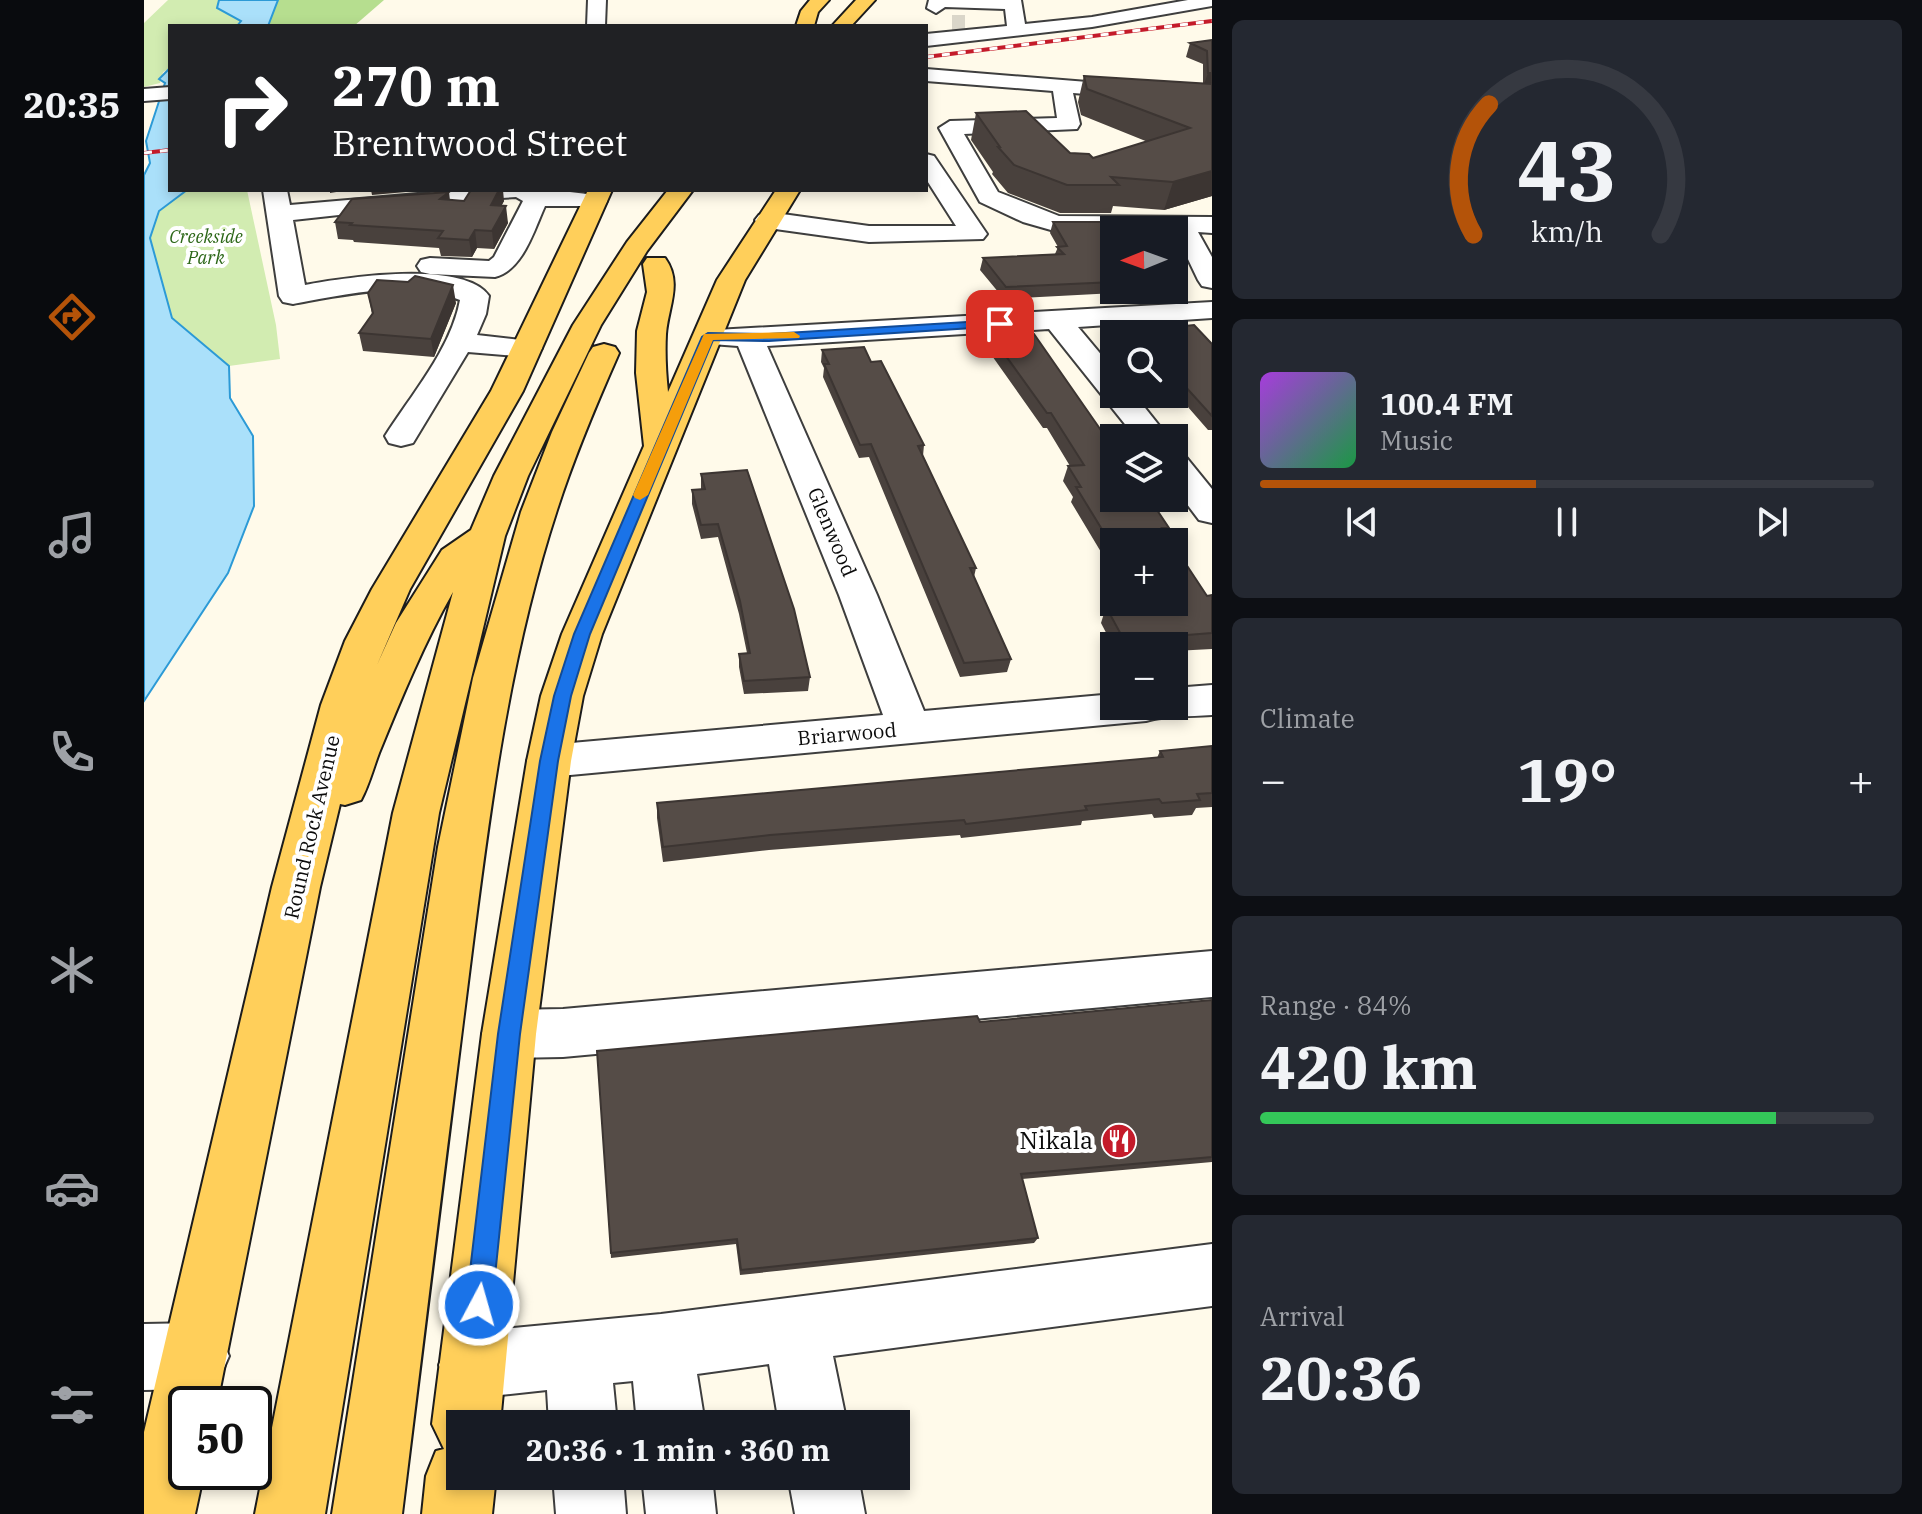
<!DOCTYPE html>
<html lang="en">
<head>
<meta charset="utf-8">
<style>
	:root { --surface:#171b24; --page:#242831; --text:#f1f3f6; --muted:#9ea1a6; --line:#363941; --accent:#b45309 }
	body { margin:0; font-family:"IBM Plex Serif",serif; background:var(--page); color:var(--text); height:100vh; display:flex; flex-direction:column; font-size:30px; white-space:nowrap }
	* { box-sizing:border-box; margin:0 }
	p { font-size:26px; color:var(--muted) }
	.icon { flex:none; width:44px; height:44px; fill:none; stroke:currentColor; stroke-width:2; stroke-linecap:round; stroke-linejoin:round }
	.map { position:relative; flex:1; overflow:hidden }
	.drawer { display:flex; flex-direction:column; gap:20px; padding:20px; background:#0d0f14; width:710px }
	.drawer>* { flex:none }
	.banner { position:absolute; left:24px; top:24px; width:760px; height:168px; border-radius:0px; box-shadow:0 4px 12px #0003; background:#202124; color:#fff; overflow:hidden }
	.needle { width:52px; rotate:269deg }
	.fabs { position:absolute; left:956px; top:216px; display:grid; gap:16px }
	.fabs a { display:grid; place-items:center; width:88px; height:88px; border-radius:0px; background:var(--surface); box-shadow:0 4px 12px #0003; font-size:40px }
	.speed { position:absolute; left:24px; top:1386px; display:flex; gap:16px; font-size:40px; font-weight:700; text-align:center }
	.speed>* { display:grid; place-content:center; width:104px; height:104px; border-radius:50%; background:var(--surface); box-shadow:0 4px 12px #0003; line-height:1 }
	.speed .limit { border:4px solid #111; border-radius:12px; background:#fff; color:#111 }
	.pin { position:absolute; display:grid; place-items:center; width:68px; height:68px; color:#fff; margin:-34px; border-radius:16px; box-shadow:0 4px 12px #0006 }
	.me { position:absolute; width:88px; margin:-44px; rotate:6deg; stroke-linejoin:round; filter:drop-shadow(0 0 6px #0008) }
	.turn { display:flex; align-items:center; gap:28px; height:168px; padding:0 32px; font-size:36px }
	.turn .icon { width:104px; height:104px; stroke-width:2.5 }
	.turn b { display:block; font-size:56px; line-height:68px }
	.big { font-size:60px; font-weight:700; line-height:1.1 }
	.drawer .card { flex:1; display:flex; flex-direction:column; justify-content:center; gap:12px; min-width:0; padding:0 28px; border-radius:12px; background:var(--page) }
	.drawer .dial { align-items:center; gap:0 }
	.dial svg { height:208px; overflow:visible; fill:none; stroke:var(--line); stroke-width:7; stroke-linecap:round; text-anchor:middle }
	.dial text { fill:var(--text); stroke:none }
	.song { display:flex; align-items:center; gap:24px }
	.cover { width:96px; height:96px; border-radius:12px; background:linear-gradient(135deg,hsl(280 70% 55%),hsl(140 70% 35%)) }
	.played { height:8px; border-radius:4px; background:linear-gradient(90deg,var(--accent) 45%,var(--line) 45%) }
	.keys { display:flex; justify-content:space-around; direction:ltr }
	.heat { display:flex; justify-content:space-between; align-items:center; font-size:44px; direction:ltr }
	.charge { height:12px; border-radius:6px; background:linear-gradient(90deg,#34c759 84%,var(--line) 0) }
	.trip { position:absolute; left:302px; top:1410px; width:464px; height:80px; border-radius:0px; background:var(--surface); box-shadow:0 4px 12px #0003; font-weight:700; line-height:80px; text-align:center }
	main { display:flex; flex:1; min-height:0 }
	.tab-bar { display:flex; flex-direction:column; width:144px; justify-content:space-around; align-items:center; background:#090b0e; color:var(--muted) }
	.tab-bar .icon { width:56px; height:56px }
	.tab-bar .on { color:var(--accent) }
	.tab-bar b { font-size:36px; color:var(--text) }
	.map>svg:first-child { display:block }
	.green { fill:#d2ecb1 }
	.forest { fill:#b6de8f }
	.water { fill:#aae0fa; stroke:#2c9ad6; stroke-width:2 }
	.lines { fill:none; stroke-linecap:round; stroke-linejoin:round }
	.minor-tunnel { stroke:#dad6c9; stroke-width:20; stroke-dasharray:20 10; stroke-linecap:butt }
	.minor-casing { stroke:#3e3e3e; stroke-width:4 }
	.major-casing { stroke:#1c1c1c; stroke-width:4 }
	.minor { fill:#fff; fill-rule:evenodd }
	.major { fill:#ffcf5a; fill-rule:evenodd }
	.rail-casing { stroke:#c41b2a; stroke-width:4 }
	.rail { stroke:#fff; stroke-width:3; stroke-dasharray:8; stroke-linecap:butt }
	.wall { fill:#49413d }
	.shaded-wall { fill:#3c3532 }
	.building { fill:#554c47; stroke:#3c3532; stroke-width:2 }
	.route { fill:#1a73e8; stroke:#114b97; stroke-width:2 }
	.slow { fill:#f59e0b }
	.labels { text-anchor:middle; stroke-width:8; stroke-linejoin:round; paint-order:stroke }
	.far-park-label { font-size:18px; font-style:italic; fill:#2c6718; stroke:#fff }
	.street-label { font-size:20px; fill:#0b0b0b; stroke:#fff }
	.near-poi-label { font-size:24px; fill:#0b0b0b; stroke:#fff; text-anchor:end }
</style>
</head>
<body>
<main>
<nav class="tab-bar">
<b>20:35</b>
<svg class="icon on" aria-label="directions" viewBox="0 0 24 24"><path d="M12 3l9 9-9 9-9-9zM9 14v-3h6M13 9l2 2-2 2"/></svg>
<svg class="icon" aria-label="music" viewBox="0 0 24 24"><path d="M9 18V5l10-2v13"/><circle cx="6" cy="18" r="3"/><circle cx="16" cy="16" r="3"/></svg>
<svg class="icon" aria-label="phone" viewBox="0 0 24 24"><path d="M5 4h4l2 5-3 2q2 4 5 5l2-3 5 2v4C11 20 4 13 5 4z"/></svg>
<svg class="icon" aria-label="climate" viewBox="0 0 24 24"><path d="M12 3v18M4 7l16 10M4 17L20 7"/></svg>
<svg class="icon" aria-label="car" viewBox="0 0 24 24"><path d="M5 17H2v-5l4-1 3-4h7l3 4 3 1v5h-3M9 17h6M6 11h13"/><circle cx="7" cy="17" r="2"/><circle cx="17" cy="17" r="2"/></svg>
<svg class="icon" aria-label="filters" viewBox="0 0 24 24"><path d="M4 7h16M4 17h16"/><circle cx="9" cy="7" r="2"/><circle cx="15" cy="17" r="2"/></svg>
</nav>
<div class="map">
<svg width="1068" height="1514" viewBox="0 0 1068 1514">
	<rect width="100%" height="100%" fill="#fffaea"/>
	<!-- green -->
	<path class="green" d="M24 0H75L74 8 98 22 93 26H26V68L19 72 16 83 0 87V23Z
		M43 190H103L132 325 136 359 85 366 28 318 6 238 15 211Z"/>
	<!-- forest -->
	<path class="forest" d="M134 0H240L210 26H124Z"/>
	<!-- water -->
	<path class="water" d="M75 0H134L124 26H93L97 21 73 8Z
		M26 68V190H43L15 211 6 238 28 318 85 366 86 398 109 436 110 506 84 573 0 701V175L6 163 2 141 21 83 15 79Z"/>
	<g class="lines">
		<!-- minor-tunnel -->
		<path class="minor-tunnel" d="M808 25H821"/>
		<defs>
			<path id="minor" d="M444 0H462L461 26H443Z
				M785 0H877L881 24 948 17 1044 0H1068V6L948 27 782 46V34L863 26 861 9 801 7 792 13 783 8Z
				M782 69 1068 92V104L929 93 936 124 933 129 820 134 854 192 915 216 1068 217V233L1054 232 1068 257V288L1058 286 1054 280 1030 230 914 232 879 222 836 202 795 128 806 121 913 118 909 91 782 81Z
				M26 87V99L0 101V89Z
				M782 154 790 156 843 234 839 239 725 242 624 228 615 225 611 220 615 215 624 212 725 226H812L782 179Z
				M119 190H143L146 205 320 190H409L460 196 463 201 460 206H401C390 230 379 270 351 277L286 274 277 272 273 266 277 260 286 258 345 261 350 257 379 201 372 197 340 199 320 206H277L149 220 161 285C199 278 319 259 345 296L342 314 333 335 393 342 398 348 393 354 383 357 324 352 269 443 257 446 245 443 241 436C267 395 307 349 316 300 262 280 204 294 149 304L139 302 135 296Z
				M1068 302V318L934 327 970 370V394H990L1025 438H992L905 329 623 346 733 595 780 711 970 694V706H1030V688L1068 685V715C1044 717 1023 715 1002 721L405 777 389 773 383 761 389 749 405 745 739 715 695 595 594 346 554 343 549 337 554 331Z
				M1030 454 1042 457 1068 489V523L1055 520 1030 487Z
				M1068 951V997L419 1057 365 1058 346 1051 338 1034 346 1017 365 1010 419 1009Z
				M1068 1244V1306L689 1356 703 1424H635L625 1364 553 1374 561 1424H493L489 1381 469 1383 473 1424H405L403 1390 328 1398 305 1388 295 1365 305 1342 328 1332 517 1314Z
				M52 1323 75 1333 85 1356 75 1379 52 1389 0 1390V1324Z
				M409 1476H479L482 1514H412Z
				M498 1476H568L572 1514H502Z
				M644 1476H714L721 1514H651Z"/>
			<path id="major" d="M666 0H685L674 12 670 26H652L657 11Z
				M712 0H731L707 26H688Z
				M444 190H468L379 391 266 589 233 665 252 623 298 550 327 530 350 476 429 325 483 242 524 190H549L503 251 457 325 384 476 361 536 295 813 181 1514H111L249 813 309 592C280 643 257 699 235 753 229 769 225 785 217 800L201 805 196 804 176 887 73 1404H42V1472H60L51 1514H0V1432L128 887 177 705 201 641 228 589 347 391Z
				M632 190H656L601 280 458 634 439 696 427 761 392 1034 356 1424H316V1476H352L348 1514H278L282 1476 292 1451 300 1449 288 1424 338 1034 383 761 397 696 418 634 500 446 492 373 493 331 503 292 499 264 503 258H521C539 283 524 307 522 334 521 353 522 373 524 392L573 280Z
				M460 344 471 347 475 353C452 405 430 457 413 510 359 675 341 850 319 1022 298 1186 278 1350 258 1514H188L294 847 329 678 377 512 408 432 445 353 449 347Z"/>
		</defs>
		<!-- minor casing -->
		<use href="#minor" class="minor-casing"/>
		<!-- major casing -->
		<use href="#major" class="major-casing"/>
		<!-- minor -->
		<use href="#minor" class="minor"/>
		<!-- major -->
		<use href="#major" class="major"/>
		<defs>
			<path id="rail" d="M782 57 1068 21
				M0 153 26 150"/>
		</defs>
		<!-- rail casing -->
		<use href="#rail" class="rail-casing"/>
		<!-- rail -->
		<use href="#rail" class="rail"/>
	</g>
	<!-- wall -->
	<path class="wall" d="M1068 40V196L1020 210 969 206 967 213H916L864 193 848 174 849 172 827 140 832 113 926 153 949 158 1004 142 937 115 934 102 940 76 1059 84V64L1042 57 1046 43Z
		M306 200 360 201 357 206 364 223 350 249 333 248 328 257 297 256 295 248 210 242 209 240 194 239 191 222Z
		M909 222 970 230V290H1028L860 299 836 270 839 258 911 254 914 247 906 233Z
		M1030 272 1035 278 1031 290H1030Z
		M224 293 312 303 290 357 219 351 215 333 228 314Z
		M1050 325 1068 344V430H1064L1030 391V334H991L992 331Z
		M849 338 1025 528 1022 535 970 542V567H966L927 502 929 497 919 481 924 466H926L903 428H899L846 353Z
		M678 350 727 362 780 445 779 456 832 568 830 577 867 659 863 672 816 677 725 457 715 458 679 377 680 368 677 362Z
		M557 474 666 677 664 691 600 694 595 667V654L603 653 595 614 574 537 557 539 548 504V490H557Z
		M1068 595V649L1030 651V646H970V648L957 623 962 607 1003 604 1002 602H1030Z
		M1068 746V807L1052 808 1048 815 1010 818 1008 814 938 821 937 825 817 838 816 835 625 850 519 862 513 818V803L1013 758 1016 751Z
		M1068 1000V1162L878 1179 894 1238 890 1243 596 1275 592 1244 467 1258 453 1051 836 1022Z"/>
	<!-- shaded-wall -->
	<path class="shaded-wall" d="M1064 73H1068V86L1059 87Z
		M1068 171V196L1020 210 1029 182Z
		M186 190H205L186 193Z
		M227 190H261L262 192 228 195Z
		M355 190H359L360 201 349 222 347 205Z
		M305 192 307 209 296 199Z
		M362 206 364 223 350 249 348 231Z
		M331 230 333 248 328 257 325 240Z
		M309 285 312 303 290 357 287 339Z"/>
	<!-- building -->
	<path class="building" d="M1068 40V73H1064L1063 51 1046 43Z
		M940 76 1068 84V171L1029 182 967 177 975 185H923L870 165 854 147H856L832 113 882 111 926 153 945 154 949 158 1046 128 943 89Z
		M327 190H355L347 205 362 206 348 231 331 230 325 240 294 238 299 231 206 225 208 223 191 222 208 199 305 192 296 199 320 201Z
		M909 222H989L995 230H970V282L862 287 839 258 920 254 913 247 923 246Z
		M271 276 309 285 287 339 215 333 229 313 224 293 233 280 264 282Z
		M1050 325 1068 344V416L1030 374V334H994L992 331Z
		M890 334 970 449V498H1005L1025 528H1018L1027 542H970V549L932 487H937L924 466 940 465 907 413H903L849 338Z
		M720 347 727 362 737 361 780 445 774 446 832 568H826L867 659 820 663 727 444 716 445 680 364H685L678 350Z
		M603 470 650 609 666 677 600 681 595 654 606 653 596 601 574 524 557 525 548 490 561 489 557 474Z
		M1030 546 1063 596 1068 595V633L980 640 962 607 1030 602Z
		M1068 746V793L1053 794 1056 800 1018 803 1015 799 941 806 943 810 822 824 820 820 626 835 519 847 513 803 1019 757 1016 751Z
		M1068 1000V1157L877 1174 894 1238 597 1270 593 1239 467 1253 453 1051 833 1016 836 1022Z"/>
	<!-- route -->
	<path class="route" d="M856 320 862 324 860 326 625 341 569 340 446 634 427 696 414 761 376 1034 348 1305 344 1314 335 1318 325 1314 322 1305 354 1034 396 761 410 696 430 634 558 337 564 333 625 334Z"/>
	<!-- slow -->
	<path class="slow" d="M650 332 656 336 655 338 569 340 504 495 496 500 491 498 489 495 560 334Z"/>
	<!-- icons -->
	<defs>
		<symbol id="restaurant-disc" viewBox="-11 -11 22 22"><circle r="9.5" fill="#c41b2a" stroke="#fff"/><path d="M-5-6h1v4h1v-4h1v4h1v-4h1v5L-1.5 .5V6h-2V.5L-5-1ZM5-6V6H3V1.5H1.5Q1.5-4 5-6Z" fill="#fff"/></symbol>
	</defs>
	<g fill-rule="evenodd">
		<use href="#restaurant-disc" x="955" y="1121" width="40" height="40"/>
	</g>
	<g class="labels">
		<!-- far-park labels -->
		<g class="far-park-label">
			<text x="62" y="243">Creekside<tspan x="62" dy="21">Park</tspan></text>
		</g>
		<!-- street labels -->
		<g class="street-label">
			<text transform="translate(688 532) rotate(67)" y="7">Glenwood</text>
			<text transform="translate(703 734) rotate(-5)" y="7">Briarwood</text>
			<text transform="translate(168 827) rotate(-77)" y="7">Round Rock Avenue</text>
		</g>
		<!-- near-poi labels -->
		<g class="near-poi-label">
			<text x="949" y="1149">Nikala</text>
		</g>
	</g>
</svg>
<div class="fabs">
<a><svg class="needle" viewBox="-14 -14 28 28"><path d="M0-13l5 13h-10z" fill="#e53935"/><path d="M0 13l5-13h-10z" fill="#9ea1a6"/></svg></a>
<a><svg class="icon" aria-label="search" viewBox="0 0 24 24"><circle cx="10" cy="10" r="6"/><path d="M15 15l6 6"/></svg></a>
<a><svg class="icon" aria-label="layers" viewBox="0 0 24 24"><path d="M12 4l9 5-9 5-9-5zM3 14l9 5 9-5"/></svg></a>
<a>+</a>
<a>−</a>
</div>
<div class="speed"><div class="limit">50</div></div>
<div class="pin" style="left:856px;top:324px;background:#d93025"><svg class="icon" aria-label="arrive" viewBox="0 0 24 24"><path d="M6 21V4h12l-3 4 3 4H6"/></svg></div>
<svg class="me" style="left:335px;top:1305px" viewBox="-20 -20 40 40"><circle r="17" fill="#1a73e8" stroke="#fff" stroke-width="3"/><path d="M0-11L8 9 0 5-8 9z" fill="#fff"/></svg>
<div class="trip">20:36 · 1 min · 360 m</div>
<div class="banner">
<div class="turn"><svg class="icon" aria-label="right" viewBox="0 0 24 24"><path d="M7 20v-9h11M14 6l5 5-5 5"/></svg><div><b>270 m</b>Brentwood Street</div></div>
</div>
</div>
<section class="drawer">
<div class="card dial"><svg viewBox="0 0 100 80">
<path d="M14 69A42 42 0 1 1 86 69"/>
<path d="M14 69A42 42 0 0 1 20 19" stroke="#b45309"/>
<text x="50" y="56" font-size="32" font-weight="700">43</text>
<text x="50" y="72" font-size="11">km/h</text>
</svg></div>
<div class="card">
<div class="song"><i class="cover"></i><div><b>100.4 FM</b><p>Music</p></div></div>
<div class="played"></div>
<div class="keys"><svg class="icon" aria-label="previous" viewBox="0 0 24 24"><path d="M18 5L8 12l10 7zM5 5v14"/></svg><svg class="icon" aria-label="pause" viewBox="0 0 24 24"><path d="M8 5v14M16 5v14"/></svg><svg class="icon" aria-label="next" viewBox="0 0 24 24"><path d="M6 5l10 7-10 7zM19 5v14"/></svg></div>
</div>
<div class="card"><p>Climate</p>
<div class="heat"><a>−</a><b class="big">19°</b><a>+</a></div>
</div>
<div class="card"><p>Range · 84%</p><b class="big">420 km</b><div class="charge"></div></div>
<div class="card"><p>Arrival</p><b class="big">20:36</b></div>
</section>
</main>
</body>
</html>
